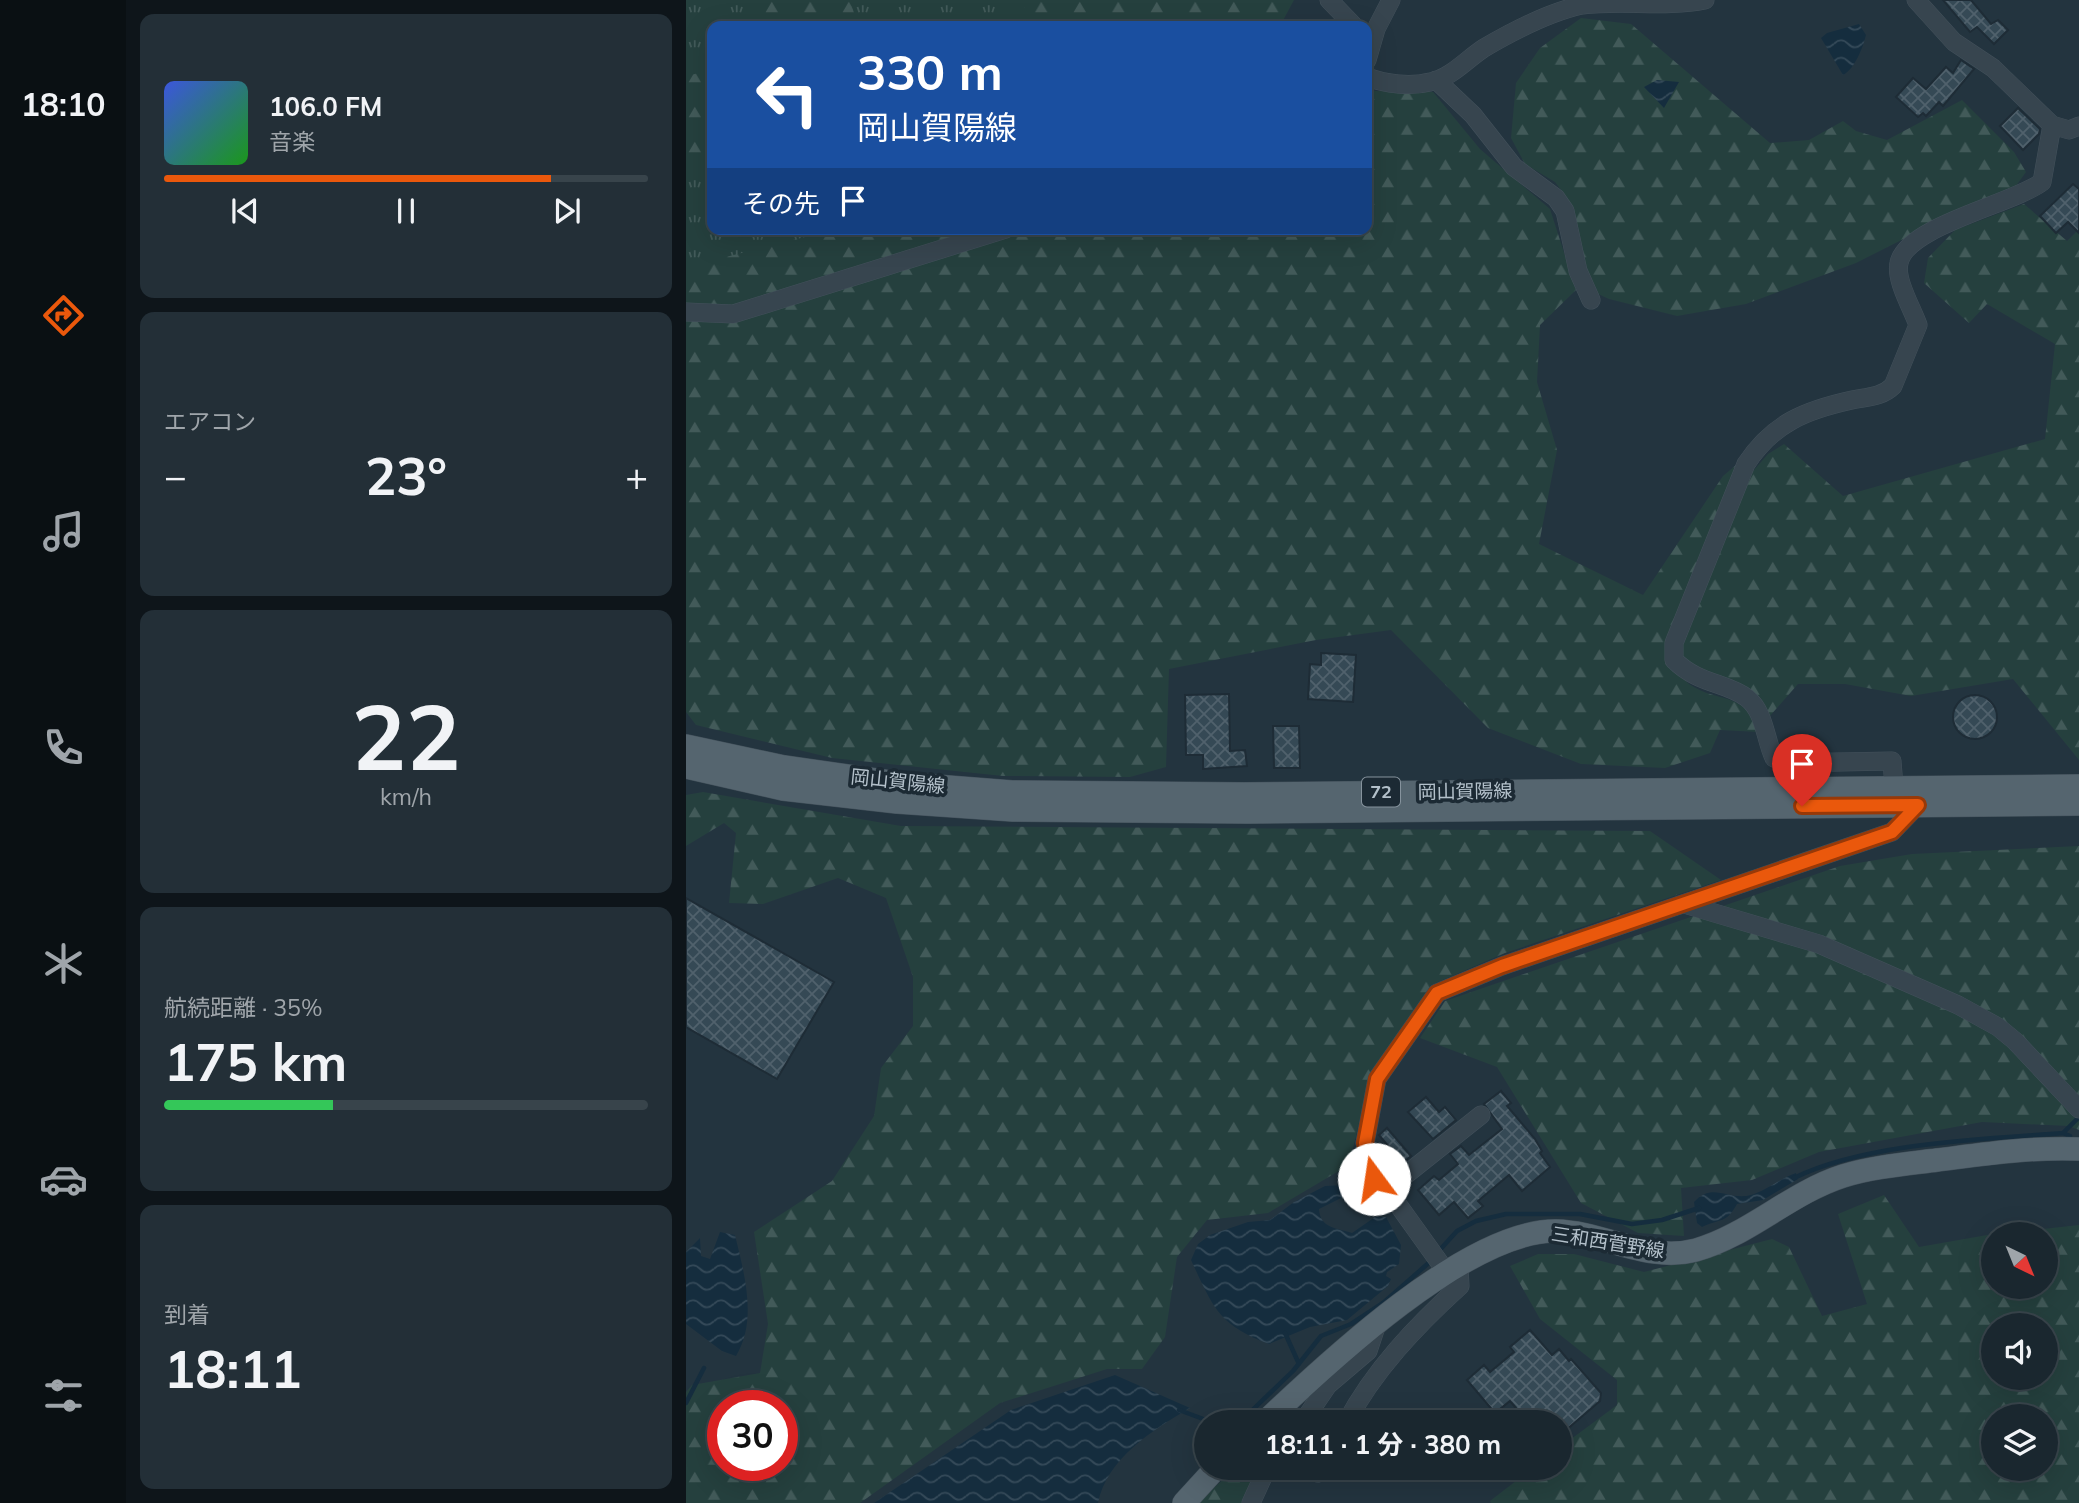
<!DOCTYPE html>
<html lang="ja">
<head>
<meta charset="utf-8">
<style>
	:root { --surface:#1a272f; --page:#232f37; --text:#f1f3f6; --muted:#9fa5aa; --line:#38444b; --accent:#ea580c }
	body { margin:0; font-family:Mulish,"Noto Sans JP",sans-serif; background:var(--page); color:var(--text); height:100vh; display:flex; flex-direction:column; font-size:26px; white-space:nowrap }
	* { box-sizing:border-box; margin:0 }
	p { font-size:23px; color:var(--muted) }
	.icon { flex:none; width:38px; height:38px; fill:none; stroke:currentColor; stroke-width:2; stroke-linecap:round; stroke-linejoin:round }
	.map { position:relative; flex:1; overflow:hidden }
	.details { display:flex; flex-direction:column; gap:14px; padding:14px; background:#0e151a; width:560px }
	.details>* { flex:none }
	.hud { position:absolute; left:21px; top:21px; width:665px; height:214px; border-radius:14px; box-shadow:0 7px 28px #0002,0 0 0 2px var(--line); background:#1a4fa0; color:#fff; overflow:hidden }
	.needle { width:46px; rotate:137deg }
	.fabs { position:absolute; left:1295px; top:1222px; display:grid; gap:14px }
	.fabs a { display:grid; place-items:center; width:77px; height:77px; border-radius:50%; background:var(--surface); box-shadow:0 7px 28px #0002,0 0 0 2px var(--line); font-size:35px }
	.speed { position:absolute; left:21px; top:1390px; display:flex; gap:14px; font-size:35px; font-weight:700; text-align:center }
	.speed>* { display:grid; place-content:center; width:91px; height:91px; border-radius:50%; background:var(--surface); box-shadow:0 7px 28px #0002,0 0 0 2px var(--line); line-height:1 }
	.speed .limit { border:10px solid #d22; background:#fff; color:#111 }
	.pin { position:absolute; display:grid; place-items:center; width:60px; height:60px; color:#fff; margin:-72px -30px; border-radius:50% 50% 50% 0; rotate:-45deg; box-shadow:0 0 7px #0007 }
	.pin .icon { rotate:45deg }
	.me { position:absolute; width:77px; margin:-38px; rotate:346deg; stroke-linejoin:round; filter:drop-shadow(0 0 5px #0008) }
	.turn { display:flex; align-items:center; gap:24px; height:147px; padding:0 35px; font-size:32px }
	.turn .icon { width:91px; height:91px; stroke-width:2.5 }
	.turn b { display:block; font-size:49px; line-height:60px }
	.then { display:flex; align-items:center; height:66px; padding:0 35px; background:#0003; gap:14px; font-size:26px }
	.big { font-size:52px; font-weight:700; line-height:1.1 }
	.details .card { flex:1; display:flex; flex-direction:column; justify-content:center; gap:10px; min-width:0; padding:0 24px; border-radius:14px; background:var(--page) }
	.details .dial { align-items:center; gap:0 }
	.dial b { font-size:91px; line-height:1 }
	.song { display:flex; align-items:center; gap:21px }
	.cover { width:84px; height:84px; border-radius:10px; background:linear-gradient(135deg,hsl(230 70% 55%),hsl(120 70% 35%)) }
	.played { height:7px; border-radius:4px; background:linear-gradient(90deg,var(--accent) 80%,var(--line) 80%) }
	.keys { display:flex; justify-content:space-around; direction:ltr }
	.heat { display:flex; justify-content:space-between; align-items:center; font-size:38px; direction:ltr }
	.charge { height:10px; border-radius:5px; background:linear-gradient(90deg,#34c759 35%,var(--line) 0) }
	.trip { position:absolute; left:508px; top:1410px; width:378px; height:70px; border-radius:35px; background:var(--surface); box-shadow:0 7px 28px #0002,0 0 0 2px var(--line); font-weight:700; line-height:70px; text-align:center }
	main { display:flex; flex:1; min-height:0 }
	.tabs { display:flex; flex-direction:column; width:126px; justify-content:space-around; align-items:center; background:#0a1013; color:var(--muted) }
	.tabs .icon { width:49px; height:49px }
	.tabs .active { color:var(--accent) }
	.tabs b { font-size:32px; color:var(--text) }
	.map>svg:first-child { display:block }
	.grass { fill:url(#grass-tufts) }
	.forest { fill:url(#forest-firs); fill-rule:evenodd }
	.water { fill:url(#water-waves) }
	.lines { fill:none; stroke-linecap:round; stroke-linejoin:round }
	.stream { stroke:#152d3e; stroke-width:4.5 }
	.building { fill:url(#building-cross-hatch); stroke:#1e2c36; stroke-width:2 }
	.minor-casing { stroke:#43515b; stroke-width:19 }
	.major-casing { stroke:#43515b; stroke-width:24 }
	.minor { stroke:#37454f; stroke-width:18 }
	.major { stroke:#55656f; stroke-width:23 }
	.route-casing { stroke:#983908; stroke-width:18 }
	.route { stroke:#ea580c; stroke-width:12 }
	.labels { text-anchor:middle; stroke-width:7; stroke-linejoin:round; paint-order:stroke }
	.shield { fill:#1c2a34; stroke:#86939d; stroke-width:2 }
	.shield-label { font-size:18px; font-weight:bold; fill:#b3c0ca }
	.street-label { font-size:19px; fill:#b3c0ca; stroke:#1c2a34 }
</style>
</head>
<body>
<main>
<nav class="tabs">
<b>18:10</b>
<svg class="icon active" aria-label="directions" viewBox="0 0 24 24"><path d="M12 3l9 9-9 9-9-9zM9 14v-3h6M13 9l2 2-2 2"/></svg>
<svg class="icon" aria-label="music" viewBox="0 0 24 24"><path d="M9 18V5l10-2v13"/><circle cx="6" cy="18" r="3"/><circle cx="16" cy="16" r="3"/></svg>
<svg class="icon" aria-label="phone" viewBox="0 0 24 24"><path d="M5 4h4l2 5-3 2q2 4 5 5l2-3 5 2v4C11 20 4 13 5 4z"/></svg>
<svg class="icon" aria-label="climate" viewBox="0 0 24 24"><path d="M12 3v18M4 7l16 10M4 17L20 7"/></svg>
<svg class="icon" aria-label="car" viewBox="0 0 24 24"><path d="M5 17H2v-5l4-1 3-4h7l3 4 3 1v5h-3M9 17h6M6 11h13"/><circle cx="7" cy="17" r="2"/><circle cx="17" cy="17" r="2"/></svg>
<svg class="icon" aria-label="filters" viewBox="0 0 24 24"><path d="M4 7h16M4 17h16"/><circle cx="9" cy="7" r="2"/><circle cx="15" cy="17" r="2"/></svg>
</nav>
<section class="details">
<div class="card">
<div class="song"><i class="cover"></i><div><b>106.0 FM</b><p>音楽</p></div></div>
<div class="played"></div>
<div class="keys"><svg class="icon" aria-label="previous" viewBox="0 0 24 24"><path d="M18 5L8 12l10 7zM5 5v14"/></svg><svg class="icon" aria-label="pause" viewBox="0 0 24 24"><path d="M8 5v14M16 5v14"/></svg><svg class="icon" aria-label="next" viewBox="0 0 24 24"><path d="M6 5l10 7-10 7zM19 5v14"/></svg></div>
</div>
<div class="card"><p>エアコン</p>
<div class="heat"><a>−</a><b class="big">23°</b><a>+</a></div>
</div>
<div class="card dial"><b>22</b><p>km/h</p></div>
<div class="card"><p>航続距離 · 35%</p><b class="big">175 km</b><div class="charge"></div></div>
<div class="card"><p>到着</p><b class="big">18:11</b></div>
</section>
<div class="map">
<svg width="1393" height="1503" viewBox="0 0 1393 1503">
	<defs>
		<pattern id="grass-tufts" width="24" height="20" patternUnits="userSpaceOnUse" patternTransform="scale(1.75)"><rect width="24" height="20" fill="#25403e"/><path d="M3 7l-1-3M5 7V3M7 7l1-3M15 17l-1-3M17 17v-4M19 17l1-3" fill="none" stroke="#425a59"/></pattern>
		<pattern id="forest-firs" width="22" height="20" patternUnits="userSpaceOnUse" patternTransform="scale(1.75)"><rect width="22" height="20" fill="#25403e"/><path d="M5 1l3.5 6h-7zM16 11l3.5 6h-7z" fill="#425a59"/></pattern>
		<pattern id="water-waves" width="16" height="10" patternUnits="userSpaceOnUse" patternTransform="scale(1.75)"><rect width="16" height="10" fill="#152d3e"/><path d="M0 5q4-4 8 0t8 0" fill="none" stroke="#354a59"/></pattern>
		<pattern id="building-cross-hatch" width="8" height="8" patternUnits="userSpaceOnUse" patternTransform="scale(1.75)"><rect width="8" height="8" fill="#354955"/><path d="M0 0l8 8M0 8l8-8" fill="none" stroke="#50616c"/></pattern>
	</defs>
	<rect width="100%" height="100%" fill="#23343f"/>
	<!-- grass -->
	<path class="grass" d="M0 0H474L588 26H26V229H251L0 289Z"/>
	<!-- forest -->
	<path class="forest" d="M66 0H164L172 26H77Z
		M337 0H608L594 26H342Z
		M895 18 945 24 1084 143 1123 140 1157 121 1170 131 1201 140 1276 100 1328 152 1340 172 1327 190 1279 208 1170 263 1060 304 991 316 923 299 910 293 903 280 882 199 869 182 839 164 825 138 830 83 854 48Z
		M26 70V158L0 163V76Z
		M681 84 689 91 747 92 794 149 864 209 890 290 854 325 851 382 871 450 853 544 957 595 1037 476 1056 460 983 663C989 670 996 678 1003 684 1032 704 1059 690 1073 732L1034 730 1024 753 979 768 895 764 802 728 705 630 630 640 483 669 480 767 444 777 317 776 146 758 10 725 0 712V267L151 229H681Z
		M1338 204 1381 241 1393 229V760L1327 679 1225 696 1159 684H1112L1083 717 1010 671 997 659 994 640 1062 477 1082 454 1098 444 1157 496 1359 439 1369 344 1301 304 1283 323 1238 283 1242 258 1269 230Z
		M17 792 215 826 964 831 1035 880 819 953 745 985 684 1077 663 1165 582 1213 521 1220 491 1257 479 1337 456 1369H421L314 1403 174 1503H0V1392L6 1385 74 1373 82 1324 68 1232 146 1181 188 1116 195 1068 227 1026V977L200 898 152 878 77 904 43 903 50 833 38 823 0 846V795ZM37 1405H96V1465H37Z
		M1393 846V1130L1383 1126 1296 1122 1133 1152 1066 1180 995 1188 998 1236 952 1233 895 1203 811 1067 734 1038 759 1001 1154 866 1226 854Z
		M1198 1195 1233 1247 1307 1234V1286H1360V1234H1314L1393 1225V1503H805L804 1501 847 1468H873V1448L931 1405V1380L854 1319 824 1266 852 1254H888L958 1272 1086 1239 1103 1247 1136 1316 1181 1304 1152 1214ZM1307 1325H1360V1377H1307ZM1307 1416H1360V1468H1307Z
		M550 1468H573L558 1503H511Z"/>
	<!-- water -->
	<path class="water" d="M1173 24 1180 35C1177 47 1169 69 1157 75L1135 38 1141 33Z
		M971 80 993 82 978 108 958 87Z
		M1110 1173 1112 1179 1077 1200 1051 1204C1040 1224 1035 1218 1016 1227L1011 1223 1008 1202C1027 1181 1042 1201 1065 1195 1080 1191 1095 1178 1110 1173Z
		M659 1185 664 1189 661 1195 633 1209C634 1228 650 1228 666 1233L689 1217H700L715 1245 713 1264 701 1272 700 1276 705 1279 702 1286 661 1320 624 1327 583 1344C532 1325 527 1307 505 1260L512 1244 524 1235 562 1222 584 1220 608 1202 639 1186Z
		M34 1232 49 1235C58 1273 72 1320 50 1356L36 1351 0 1324V1252L14 1238 15 1256 24 1259Z
		M429 1375 504 1408C467 1430 421 1458 412 1503H188L325 1410Z"/>
	<g class="lines">
		<!-- stream -->
		<path class="stream" d="M1377 1133 1392 1118
			M1108 1178C1179 1143 1298 1139 1377 1133L1384 1136
			M751 1253 771 1231 790 1221 820 1214H894L946 1224 976 1220 1013 1208
			M599 1333 613 1364
			M0 1403 18 1368
			M493 1410 528 1423
			M553 1423 607 1371 635 1336 665 1324 697 1303 746 1260"/>
	</g>
	<!-- building -->
	<path class="building" d="M1257 0H1285L1305 24 1312 20 1322 30 1308 44 1291 27 1284 32Z
		M1275 60 1288 69 1257 106 1253 102 1240 116 1237 113 1232 117 1210 97 1227 78 1240 89 1260 67 1267 73Z
		M1332 108 1354 129 1353 134 1337 150 1314 126Z
		M1387 184 1393 189V233L1382 222 1370 233 1354 216Z
		M635 653 670 655 667 702 622 699 624 664 635 665Z
		M543 694 544 751 559 750 561 766 517 769V755H500L499 695Z
		M1267 717a22 22 0 1 1 44 0a22 22 0 1 1-44 0Z
		M587 726H613L614 768H588Z
		M0 898 148 982 91 1079 0 1027Z
		M815 1091 825 1103 821 1106 849 1139 856 1151 854 1153 864 1167 836 1191 823 1175 792 1201 797 1206 782 1218 768 1202 753 1215 732 1190 748 1176 753 1180 772 1164 764 1154 775 1146 783 1155 816 1129 798 1104Z
		M740 1097 753 1112 759 1107 770 1120 747 1139 722 1112Z
		M701 1128 725 1156 702 1176 696 1164 708 1153 693 1135Z
		M844 1330 866 1355 873 1349 883 1361 885 1359 915 1393 914 1401 873 1436V1423H843L824 1401 809 1413 781 1380 798 1365 804 1372 828 1352 824 1347Z"/>
	<g class="lines">
		<defs>
			<path id="minor" d="M643 0 668 26
				M1230 0 1268 42 1307 68 1366 125 1383 130 1393 126
				M681 60 690 29 705 0
				M681 77C700 84 724 87 744 82 765 78 781 59 798 48 827 31 864 12 896 5 937 0 979 8 1019 0
				M750 80 787 115 828 167 870 198 879 211 892 271 905 300
				M0 312 47 314 320 229
				M1208 787 1206 761 1100 763 1088 758C1079 739 1079 712 1061 698 1040 682 1013 685 988 660V643L1060 464C1087 423 1120 410 1166 400 1181 397 1196 397 1207 386L1232 325C1226 308 1209 280 1213 263 1220 226 1327 204 1356 182L1366 125
				M998 904 1133 944 1272 1005 1312 1027 1329 1041 1393 1109
				M703 1192 712 1181 795 1115
				M761 1273 703 1192 688 1179 679 1143 691 1079 751 993 816 966 1206 832 1232 805
				M616 1423 642 1385 682 1351 691 1324
				M660 1423C688 1370 730 1326 774 1286L773 1266
				M632 1473 635 1468
				M565 1503 581 1468"/>
			<path id="major" d="M0 746 98 767 211 783 326 792 558 794 1393 786
				M0 767 97 789 211 802 327 810 562 812 1393 804
				M578 1423C641 1363 782 1230 870 1231 918 1232 961 1263 1010 1250 1063 1235 1104 1193 1157 1176 1186 1167 1220 1164 1251 1160 1299 1154 1345 1147 1393 1149
				M498 1503 530 1468"/>
		</defs>
		<!-- minor casing -->
		<use href="#minor" class="minor-casing"/>
		<!-- major casing -->
		<use href="#major" class="major-casing"/>
		<!-- minor -->
		<use href="#minor" class="minor"/>
		<!-- major -->
		<use href="#major" class="major"/>
	</g>
	<g class="lines">
		<defs>
			<path id="route" d="M688 1179 679 1143 691 1079 751 993 816 966 1206 832 1232 805 1116 806"/>
		</defs>
		<!-- route casing -->
		<use href="#route" class="route-casing"/>
		<!-- route -->
		<use href="#route" class="route"/>
	</g>
	<g class="labels">
		<!-- shield labels -->
		<rect class="shield" x="676" y="777.5" width="38" height="29" rx="5"/>
		<g class="shield-label">
			<text x="695" y="798">72</text>
		</g>
		<!-- street labels -->
		<g class="street-label">
			<text transform="translate(212 781) rotate(6)" y="7">岡山賀陽線</text>
			<text transform="translate(779 791) rotate(-1)" y="7">岡山賀陽線</text>
			<text transform="translate(922 1242) rotate(9)" y="7">三和西菅野線</text>
		</g>
	</g>
</svg>
<div class="fabs">
<a><svg class="needle" viewBox="-14 -14 28 28"><path d="M0-13l5 13h-10z" fill="#e53935"/><path d="M0 13l5-13h-10z" fill="#9fa5aa"/></svg></a>
<a><svg class="icon" aria-label="sound" viewBox="0 0 24 24"><path d="M4 9h4l5-4v14l-5-4H4zM17 9q2 3 0 6"/></svg></a>
<a><svg class="icon" aria-label="layers" viewBox="0 0 24 24"><path d="M12 4l9 5-9 5-9-5zM3 14l9 5 9-5"/></svg></a>
</div>
<div class="speed"><div class="limit">30</div></div>
<div class="pin" style="left:1116px;top:806px;background:#d93025"><svg class="icon" aria-label="arrive" viewBox="0 0 24 24"><path d="M6 21V4h12l-3 4 3 4H6"/></svg></div>
<svg class="me" style="left:688px;top:1179px" viewBox="-20 -20 40 40"><circle r="19" fill="#fff"/><path d="M0-13L10 11 0 6-10 11z" fill="#ea580c"/></svg>
<div class="trip">18:11 · 1 分 · 380 m</div>
<div class="hud">
<div class="turn"><svg class="icon" aria-label="left" viewBox="0 0 24 24"><path d="M17 20v-9H6M10 6l-5 5 5 5"/></svg><div><b>330 m</b>岡山賀陽線</div></div>
<div class="then">その先<svg class="icon" aria-label="arrive" viewBox="0 0 24 24"><path d="M6 21V4h12l-3 4 3 4H6"/></svg></div>
</div>
</div>
</main>
</body>
</html>
